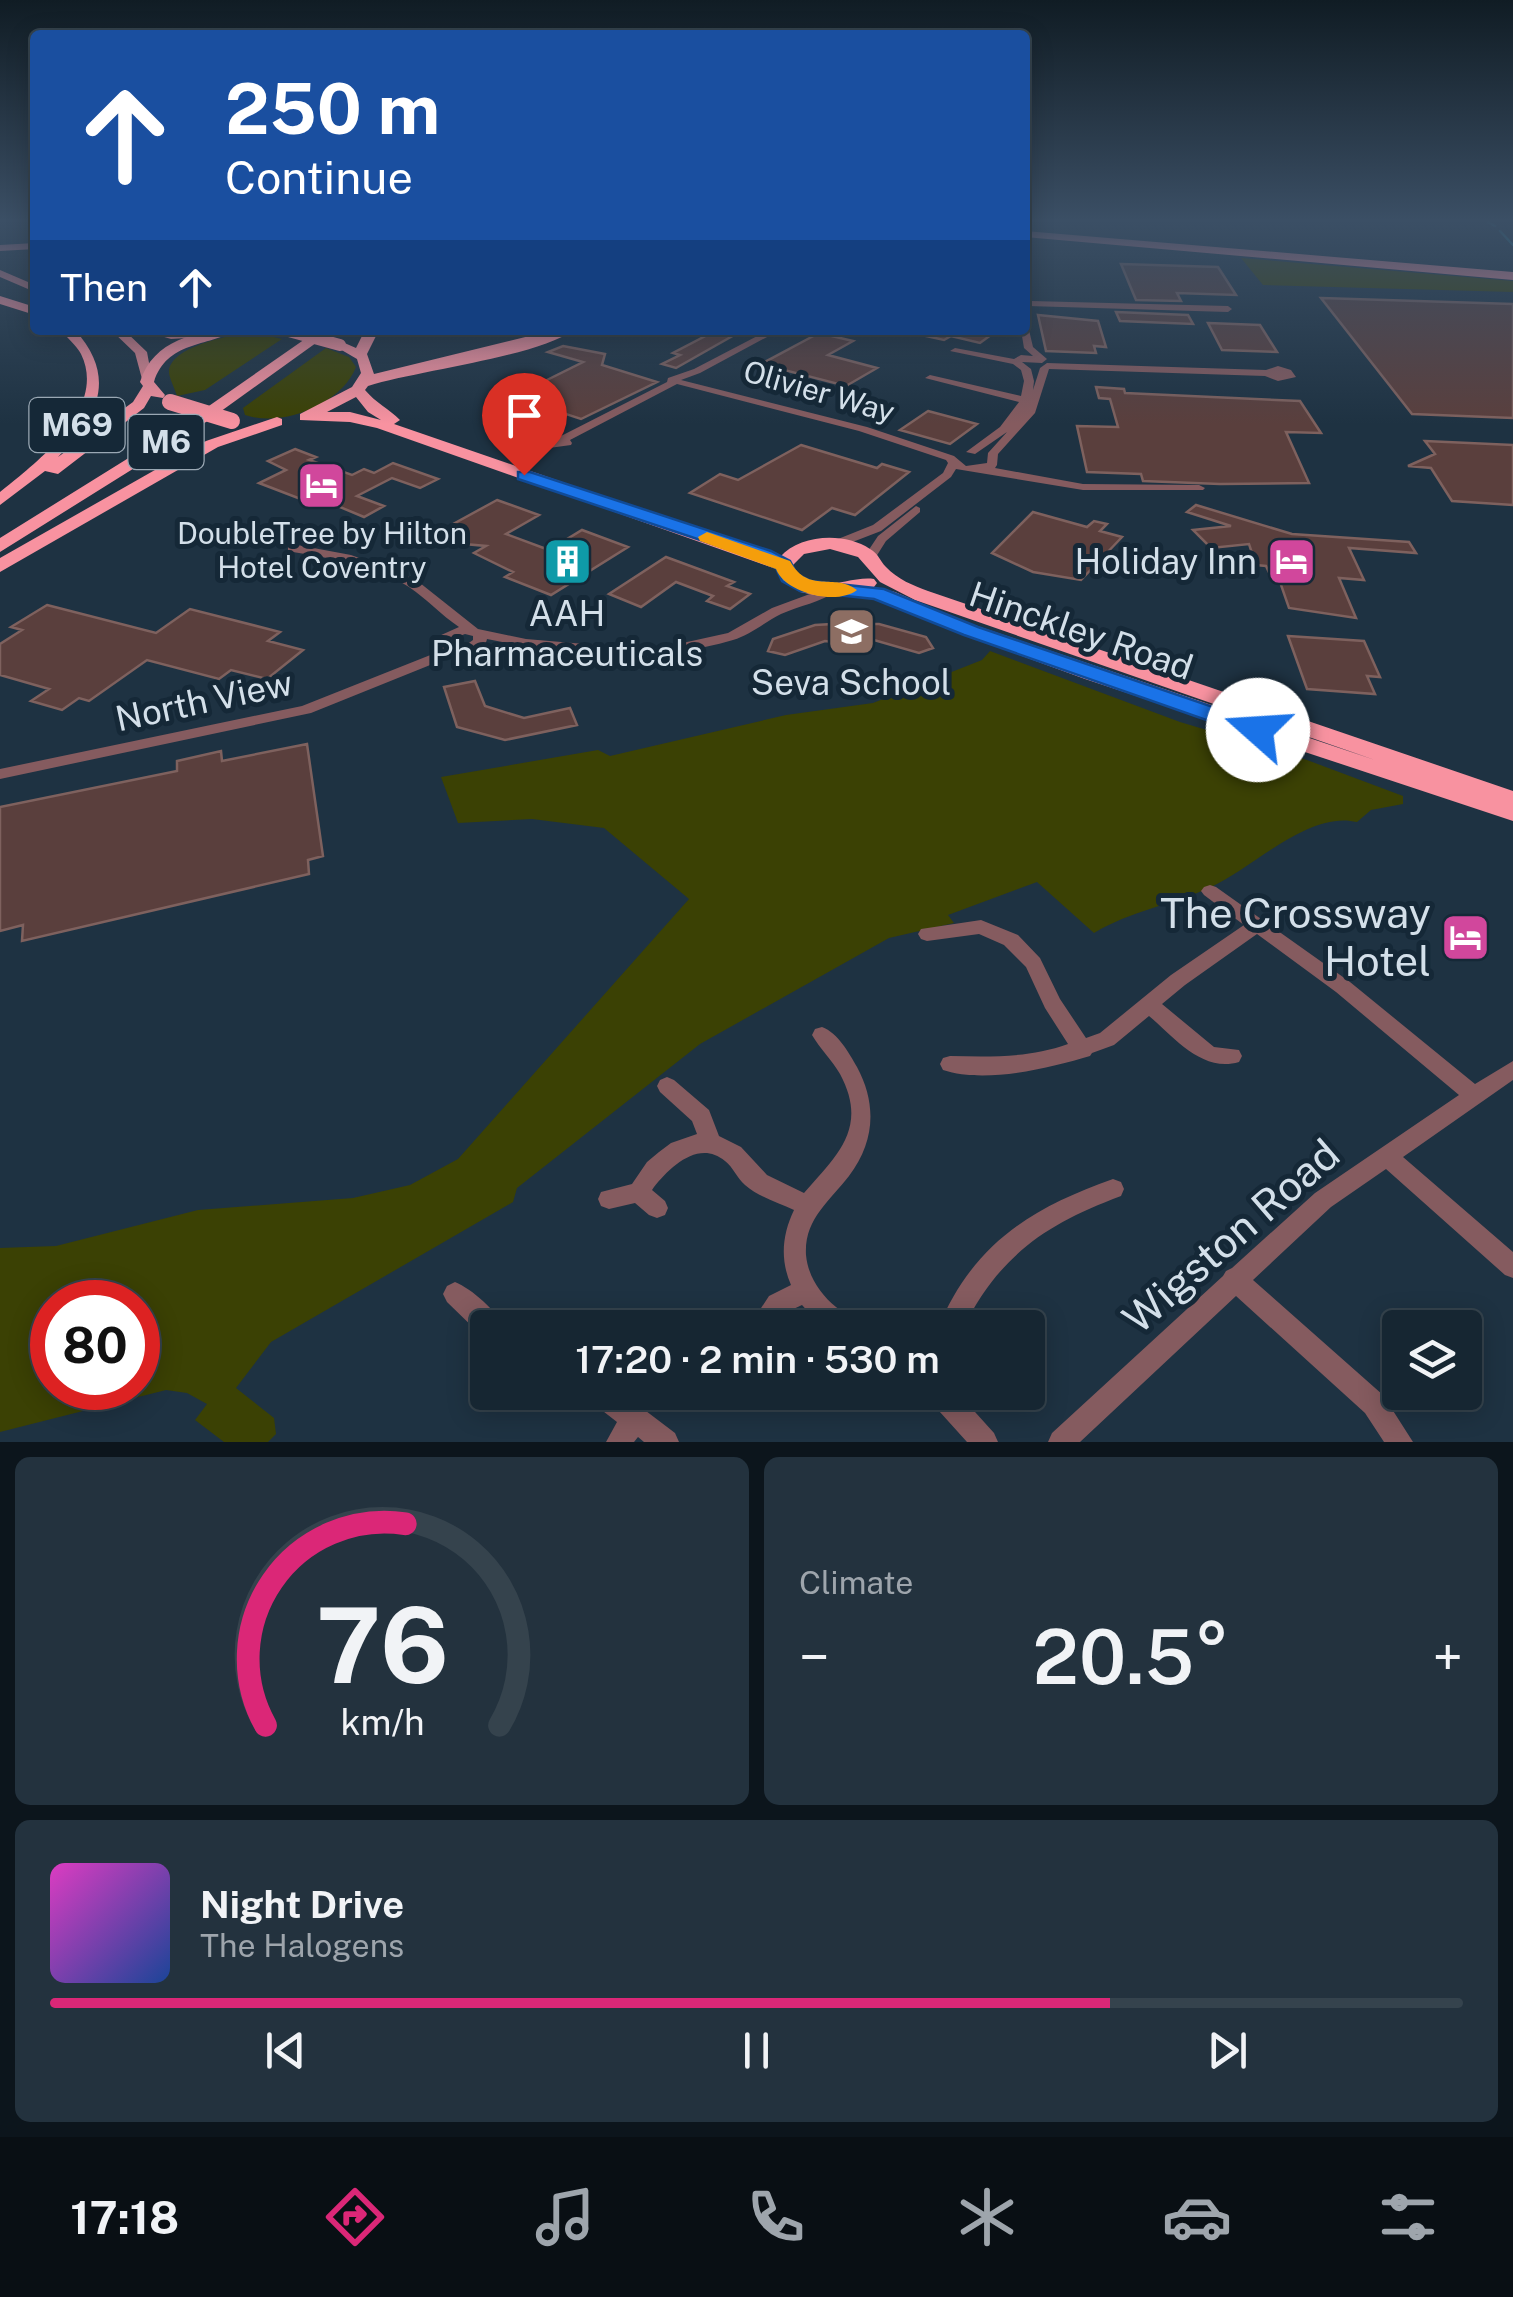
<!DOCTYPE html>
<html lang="en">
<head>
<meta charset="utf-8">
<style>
	:root { --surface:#162632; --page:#23323e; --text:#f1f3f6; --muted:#9ea5ac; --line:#35434d; --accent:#db2777 }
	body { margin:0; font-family:"Public Sans",sans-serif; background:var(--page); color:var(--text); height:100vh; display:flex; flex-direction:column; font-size:38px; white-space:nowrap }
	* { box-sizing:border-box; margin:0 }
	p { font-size:32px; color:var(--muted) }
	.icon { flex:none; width:55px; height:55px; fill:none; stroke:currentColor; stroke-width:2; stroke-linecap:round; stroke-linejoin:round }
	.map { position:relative; height:1442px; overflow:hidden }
	.panel { display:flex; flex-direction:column; gap:15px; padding:15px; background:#0c151c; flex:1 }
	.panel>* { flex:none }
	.top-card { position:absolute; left:30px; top:30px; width:1000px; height:305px; border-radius:10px; box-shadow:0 5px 25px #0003,0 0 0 2px var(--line); background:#1a4fa0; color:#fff; overflow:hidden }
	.fabs { position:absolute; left:1382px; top:1310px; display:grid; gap:20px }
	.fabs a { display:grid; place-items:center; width:100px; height:100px; border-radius:10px; background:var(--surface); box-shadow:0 5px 25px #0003,0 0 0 2px var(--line); font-size:50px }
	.speed { position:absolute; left:30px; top:1280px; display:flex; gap:20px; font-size:50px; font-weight:700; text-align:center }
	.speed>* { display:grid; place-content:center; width:130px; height:130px; border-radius:50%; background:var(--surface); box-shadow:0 5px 25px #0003,0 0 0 2px var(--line); line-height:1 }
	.speed .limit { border:15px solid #d22; background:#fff; color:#111 }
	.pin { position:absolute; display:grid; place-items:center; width:85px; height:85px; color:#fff; margin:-102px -42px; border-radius:50% 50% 50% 0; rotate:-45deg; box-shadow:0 0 10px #0007 }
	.pin .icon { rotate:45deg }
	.me { position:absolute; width:110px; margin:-55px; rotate:289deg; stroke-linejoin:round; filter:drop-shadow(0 0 8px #0008) }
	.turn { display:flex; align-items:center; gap:35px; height:210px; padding:0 30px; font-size:45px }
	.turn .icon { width:130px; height:130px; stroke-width:2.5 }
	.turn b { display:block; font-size:70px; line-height:85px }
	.then { display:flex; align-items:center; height:95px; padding:0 30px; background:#0003; gap:20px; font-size:38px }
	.big { font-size:75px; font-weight:600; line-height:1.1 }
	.panel .card { flex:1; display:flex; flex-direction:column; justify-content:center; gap:15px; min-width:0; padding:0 35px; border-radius:15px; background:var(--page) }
	.panel .dial { align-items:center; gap:0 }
	.dial svg { height:260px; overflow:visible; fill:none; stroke:var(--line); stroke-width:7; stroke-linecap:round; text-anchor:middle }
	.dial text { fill:var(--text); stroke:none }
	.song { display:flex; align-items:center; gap:30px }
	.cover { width:120px; height:120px; border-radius:15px; background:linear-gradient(135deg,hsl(310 70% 55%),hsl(220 70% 35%)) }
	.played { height:10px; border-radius:5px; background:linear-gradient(90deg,var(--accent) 75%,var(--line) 75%) }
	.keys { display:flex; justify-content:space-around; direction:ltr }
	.heat { display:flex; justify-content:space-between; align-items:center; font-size:55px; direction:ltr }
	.panel .tiles { flex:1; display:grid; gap:15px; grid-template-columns:1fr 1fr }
	.card:last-child { grid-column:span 2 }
	.trip { position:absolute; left:470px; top:1310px; width:575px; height:100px; border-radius:10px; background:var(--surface); box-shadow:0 5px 25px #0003,0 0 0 2px var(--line); font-weight:600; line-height:100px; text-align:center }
	.tabs { display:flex; height:160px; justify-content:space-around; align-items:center; background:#090f14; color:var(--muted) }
	.tabs .icon { width:70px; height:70px }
	.tabs .on { color:var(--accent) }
	.tabs b { font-size:45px; color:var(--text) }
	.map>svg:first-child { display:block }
	.green { fill:#3b4104; fill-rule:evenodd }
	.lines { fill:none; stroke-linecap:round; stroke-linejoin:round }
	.stream { stroke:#228ea7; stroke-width:2.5 }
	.building { fill:#5a3f3d; stroke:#7e615e; stroke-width:2.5 }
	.minor { fill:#855b5f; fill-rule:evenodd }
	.major { fill:#d8838e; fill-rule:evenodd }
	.highway { fill:#f892a0; fill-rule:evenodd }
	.highway-bridge-far1 { stroke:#f892a0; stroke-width:12 }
	.highway-bridge { stroke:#f892a0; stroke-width:16 }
	.route { fill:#1a73e8; stroke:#114b97; stroke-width:2.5 }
	.slow { fill:#f59e0b }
	.labels { text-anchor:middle; stroke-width:10; stroke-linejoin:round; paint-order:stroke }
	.far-street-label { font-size:30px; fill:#d3dfe9; stroke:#152837 }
	.far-poi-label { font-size:30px; fill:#d3dfe9; stroke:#152837 }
	.shield { fill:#152837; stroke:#9aa8b4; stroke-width:2.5 }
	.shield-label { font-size:32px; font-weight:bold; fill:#d3dfe9 }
	.poi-label { font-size:35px; fill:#d3dfe9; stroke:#152837 }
	.street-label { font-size:35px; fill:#d3dfe9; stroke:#152837 }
	.near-poi-label { font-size:42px; fill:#d3dfe9; stroke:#152837; text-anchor:end }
	.near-street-label { font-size:42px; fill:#d3dfe9; stroke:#152837 }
</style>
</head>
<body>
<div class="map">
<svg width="1513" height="1442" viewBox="0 0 1513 1442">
	<rect width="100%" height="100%" fill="#1e3242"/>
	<!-- green -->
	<path class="green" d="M1241 258 1513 281V292L1263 285Z
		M252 332 282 339 205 390 177 396C175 389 170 380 169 373 168 346 233 335 252 332Z
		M326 348 349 357 356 367C342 404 282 428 245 415L243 408Z
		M990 651 1180 722 1307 760 1403 796V804L1371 810 1357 822C1309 810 1253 868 1211 887 1172 905 1130 911 1094 933L1037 882 948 915 954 923 889 938 700 1044 517 1188 513 1202 271 1342 236 1388 274 1418 276 1434 268 1442H224L195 1420 207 1404 187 1393 166 1390 0 1432V1248L56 1246 198 1210 353 1198 410 1185 458 1159 689 899 604 828 532 819 458 823 441 777 598 750 610 756 786 715 873 703 982 660ZM52 1302H138V1388H52Z"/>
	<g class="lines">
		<!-- stream -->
		<path class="stream" d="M1488 222 1495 226
			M1500 231 1513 245"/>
	</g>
	<!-- building -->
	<path class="building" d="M1121 264 1218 267 1236 295 1177 293 1181 301 1136 300Z
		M1321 298 1513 304V418L1412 414Z
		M1116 312 1188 315 1193 324 1120 321Z
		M1038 315 1098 321 1106 347 1094 346 1096 353 1046 351Z
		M1208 323 1260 325 1277 352 1222 350Z
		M717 330H743L676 368 662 364 680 355 673 353Z
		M917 330H967L991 335 980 343 951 336 944 340 917 334Z
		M819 333 853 341 828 355 877 368 846 386 761 364Z
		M563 346 605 354 602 365 657 382 581 419 560 412 532 426 517 421 534 413 535 386 583 362 548 352Z
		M1096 387 1124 389 1125 393 1300 401 1321 433 1286 432 1309 483 1220 484 1143 481 1141 474 1087 472 1077 426 1118 427 1110 399 1099 398Z
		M928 411 977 424 950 444 900 430Z
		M1425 441 1513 445V505L1452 501 1431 468 1408 466 1435 454Z
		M801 445 877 468 882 464 909 472 855 515 832 508 802 530 690 493 720 474 738 480Z
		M295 449 316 457 309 460 352 475 364 469 374 473 393 463 438 479 420 488 392 478 357 496 384 506 364 517 328 502 311 503 259 483 286 470 268 461Z
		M497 500 539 515 506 534 549 550 582 530 628 547 551 595 505 577 513 572 474 553 486 546 453 543 448 536 454 533 444 529Z
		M1196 505 1292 534 1409 542 1416 553 1349 548 1364 580 1339 578 1356 618 1289 608 1279 579H1272L1266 566 1256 565 1249 544 1211 548 1193 530 1231 526 1187 512Z
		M1033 512 1087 527 1094 521 1107 524 1100 531 1122 537 1081 580 1033 572 992 553Z
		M666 557 734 582 727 586 750 594 730 609 707 601 713 596 676 582 641 607 609 594Z
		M47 605 156 633 190 609 280 632 268 641 303 650 267 679 231 670 219 679 147 660 89 701 79 698 62 710 31 701 49 689 0 675V644L22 630 11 627Z
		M861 618 862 624H879L926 637 933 648 919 653 874 640 847 644 825 641 785 655 768 651 773 639 815 625 832 624 831 619Z
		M1288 636 1364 641 1380 677 1367 676 1375 694 1307 689Z
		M475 681 485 706 524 718 570 708 577 725 505 740 457 727 444 687Z
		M307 744 323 856 308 860 309 874 22 941 23 925 0 931V807L177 771V761L221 751 222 761Z"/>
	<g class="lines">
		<!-- minor -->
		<path class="minor" d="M1031 301 1228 306 1232 309 1228 312 1028 306 1027 304Z
			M1025 327 1029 330 1033 347 1047 359 1042 363 1022 362 1031 369 1034 381 1033 390 1040 368 1047 363 1266 370 1278 366 1291 370 1296 377 1278 381 1265 376 1049 369 1035 413 998 454 997 465 995 468 1083 484 1199 485 1205 488 1203 490H1083L956 469 951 477 881 531 837 548 833 547V541L873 525 943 473 948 463 946 460 859 431 677 384 570 440 572 443 571 445 549 448 544 445 550 437 561 436 667 382 668 378 694 369 769 330H780L700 373 681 380 867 427 954 456 966 466 987 463 988 453 1007 432 975 454 966 452 1000 427 1019 402 925 378 930 375 1021 396 1024 381 1021 370 1013 364 950 351 955 348 1014 359 1021 355 1033 356 1024 348 1021 330H1025Z
			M916 506 920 508V512L886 541 874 560H866L864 557 878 536Z
			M292 544 351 555 404 574 420 583 478 629 526 639 620 647 669 646 728 633 772 608 826 588 831 587 837 591C821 602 799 606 781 614 765 622 750 635 733 640 653 664 567 656 487 639 485 650 471 653 460 653L311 713 0 779V769L302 706 443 650 436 643 439 636 459 627C441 615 427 599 409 587 372 563 330 559 288 551V545ZM465 634 473 636V640L466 645H453L450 642 452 639Z
			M1210 885 1216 887 1350 982 1475 1084 1513 1061V1080L1403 1157 1513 1252V1278L1505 1275 1386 1169 1331 1207 1253 1280 1383 1395 1413 1442H1384L1365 1413 1236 1296 1080 1442H1048L1052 1433 1223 1276 1226 1271 1232 1268 1315 1193 1459 1095 1336 992 1257 934 1185 985 1162 1004 1214 1047 1239 1050 1242 1056 1239 1062C1202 1073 1174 1037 1149 1016L1114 1045 1092 1053 1090 1056C1050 1068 985 1084 943 1070L940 1064 943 1058 950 1056C991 1057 1029 1058 1068 1044L1045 1008 1026 967 1004 945 979 934 927 941 921 939 918 934 921 929 981 920 1018 935 1040 958 1060 999 1086 1038 1100 1033 1171 975 1244 925 1204 895 1201 891 1204 887Z
			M822 1027C838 1033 849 1053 857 1067 877 1104 875 1142 849 1176 829 1202 804 1219 806 1255 808 1276 820 1294 836 1307 845 1314 853 1317 858 1328H823L802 1305 787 1312 775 1328H748L769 1296 791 1285C780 1260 782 1235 794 1210 778 1203 759 1197 745 1185 737 1178 733 1167 725 1161 699 1139 670 1167 654 1187L652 1190 665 1201 668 1208 665 1215 657 1218 649 1215 635 1203 609 1209 601 1206 598 1199 601 1192 632 1184 647 1162 659 1152 671 1143 697 1134 692 1121 660 1092 657 1086 660 1080 667 1077 674 1080 709 1110 719 1136 741 1147 767 1175 804 1193C837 1155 869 1128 840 1074 832 1060 820 1049 812 1035L815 1029Z
			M1113 1179 1121 1182 1124 1189 1121 1196C1046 1224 1000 1255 963 1328H938C973 1244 1031 1208 1113 1179Z
			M455 1282C472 1289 497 1311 504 1328H488V1338L483 1337 447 1302 443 1294 447 1286Z
			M586 1392H621L675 1433 679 1442H644L638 1437 634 1442H606L617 1422 590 1401Z
			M926 1392H957L994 1433 998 1442H967L930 1401Z"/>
		<!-- major -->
		<path class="major" d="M0 270 35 285V292L0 277Z
			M111 330H124L147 352 152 379H142L135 353Z
			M141 330H223L224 332 218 336 171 339Z"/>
		<!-- highway -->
		<path class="highway" d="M1025 231 1513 272V280L1025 237Z
			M35 243V249L0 251V245Z
			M0 296 35 307V315L0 304Z
			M61 330H75C117 377 99 416 58 457L133 402 143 386 140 382C153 340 197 330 237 330 207 347 167 341 154 382L165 395 163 398 151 396 144 408 58 474 45 471 0 505V492C36 463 108 409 81 354 77 346 67 338 61 330Z
			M318 330H334L192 432 0 552V538L180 426Z
			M365 330H379L367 354 374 374 554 330H574C536 357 420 370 368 386L365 390C376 403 389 409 400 420L394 424 780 557C800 534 845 532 870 549 878 553 880 561 886 567 897 579 914 586 928 591L1513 791V821L1085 679 945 628 882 601 851 594 820 596 800 592 782 579 776 569 377 428 350 422 300 420V414L352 387 361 373 357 359 333 345 340 341 356 348ZM356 397 368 412 381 420 350 412H327ZM830 549 858 557 880 582 915 600 1375 760 959 620 895 592 874 587 877 583 874 579C847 575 810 601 793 565L804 554Z
			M277 417 282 419V425L218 447 0 572V558L206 441Z"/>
		<!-- highway-bridge-far1 -->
		<path class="highway-bridge-far1" d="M285 330 340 345"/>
		<!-- highway-bridge -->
		<path class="highway-bridge" d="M170 402 232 421"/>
	</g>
	<!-- sky -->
	<linearGradient id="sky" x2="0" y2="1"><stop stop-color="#101c24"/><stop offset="0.52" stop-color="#3b4f65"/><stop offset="1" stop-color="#3b4f65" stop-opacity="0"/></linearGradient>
	<rect width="1513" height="424" fill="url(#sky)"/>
	<!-- route -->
	<path class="route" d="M518 472H530L771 551 790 561 797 574 811 581 884 589 978 627 1266 725 1269 730 1266 735H1249L964 635 874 599 800 591 782 581 776 568 757 559 518 479Z"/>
	<!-- slow -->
	<path class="slow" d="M707 532 790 561C809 595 834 572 857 590 837 606 785 593 776 569L700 541 698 537Z"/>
	<!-- icons -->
	<defs>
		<symbol id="hotel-square" viewBox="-11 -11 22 22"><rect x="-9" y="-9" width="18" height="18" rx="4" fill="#d1479c" stroke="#152837"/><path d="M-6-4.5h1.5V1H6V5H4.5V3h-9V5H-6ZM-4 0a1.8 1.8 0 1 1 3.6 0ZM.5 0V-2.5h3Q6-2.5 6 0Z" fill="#fff"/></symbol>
		<symbol id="building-square" viewBox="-11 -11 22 22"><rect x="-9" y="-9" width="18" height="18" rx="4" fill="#0f9aa8" stroke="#152837"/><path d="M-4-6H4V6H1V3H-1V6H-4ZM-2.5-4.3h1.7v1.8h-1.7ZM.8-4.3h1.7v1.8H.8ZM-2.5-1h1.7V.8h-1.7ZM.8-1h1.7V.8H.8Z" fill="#fff"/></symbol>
		<symbol id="school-square" viewBox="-11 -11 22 22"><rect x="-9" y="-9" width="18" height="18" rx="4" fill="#8d6e63" stroke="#152837"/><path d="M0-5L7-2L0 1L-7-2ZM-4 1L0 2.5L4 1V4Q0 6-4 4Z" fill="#fff"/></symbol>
	</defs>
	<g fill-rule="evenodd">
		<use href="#hotel-square" x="294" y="458" width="55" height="55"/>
		<use href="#building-square" x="540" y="534" width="55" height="55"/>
		<use href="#hotel-square" x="1264" y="534" width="55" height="55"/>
		<use href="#school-square" x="824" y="604" width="55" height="55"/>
		<use href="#hotel-square" x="1438" y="910" width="55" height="55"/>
	</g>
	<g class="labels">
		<!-- far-street labels -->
		<g class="far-street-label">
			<text transform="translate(819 392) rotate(16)" y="10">Olivier Way</text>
		</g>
		<!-- far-poi labels -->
		<g class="far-poi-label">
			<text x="322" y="544">DoubleTree by Hilton<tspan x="322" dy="34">Hotel Coventry</tspan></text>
		</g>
		<!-- shield labels -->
		<g class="shield">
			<rect x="29.5" y="398" width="95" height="54" rx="8"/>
			<rect x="128.5" y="415" width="75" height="54" rx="8"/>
		</g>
		<g class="shield-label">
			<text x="77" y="436">M69</text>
			<text x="166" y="453">M6</text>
		</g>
		<!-- poi labels -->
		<g class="poi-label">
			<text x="1257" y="574" text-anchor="end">Holiday Inn</text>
			<text x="567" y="626">AAH<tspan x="567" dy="40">Pharmaceuticals</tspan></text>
			<text x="851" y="695">Seva School</text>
		</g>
		<!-- street labels -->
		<g class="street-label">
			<text transform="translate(1081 631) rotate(19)" y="12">Hinckley Road</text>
			<text transform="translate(204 701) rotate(-12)" y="12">North View</text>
		</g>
		<!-- near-poi labels -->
		<g class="near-poi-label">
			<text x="1431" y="928">The Crossway<tspan x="1431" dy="48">Hotel</tspan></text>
		</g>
		<!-- near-street labels -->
		<g class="near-street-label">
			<text transform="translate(1231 1236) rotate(-41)" y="15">Wigston Road</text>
		</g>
	</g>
</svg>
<div class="fabs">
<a><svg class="icon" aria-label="layers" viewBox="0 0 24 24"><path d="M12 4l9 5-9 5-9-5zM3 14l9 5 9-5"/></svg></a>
</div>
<div class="speed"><div class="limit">80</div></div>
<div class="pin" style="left:524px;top:475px;background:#d93025"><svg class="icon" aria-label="arrive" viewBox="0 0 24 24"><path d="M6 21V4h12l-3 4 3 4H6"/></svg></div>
<svg class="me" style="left:1258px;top:730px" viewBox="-20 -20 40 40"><circle r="19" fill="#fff"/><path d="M0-13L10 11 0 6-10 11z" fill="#1a73e8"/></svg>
<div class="trip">17:20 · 2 min · 530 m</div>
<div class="top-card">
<div class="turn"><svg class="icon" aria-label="ahead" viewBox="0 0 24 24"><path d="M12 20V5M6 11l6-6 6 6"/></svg><div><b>250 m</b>Continue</div></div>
<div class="then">Then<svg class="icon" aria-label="ahead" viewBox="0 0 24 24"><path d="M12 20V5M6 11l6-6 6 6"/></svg></div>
</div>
</div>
<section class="panel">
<div class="tiles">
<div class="card dial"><svg viewBox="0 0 100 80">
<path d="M14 69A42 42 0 1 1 86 69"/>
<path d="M14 69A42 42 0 0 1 57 7" stroke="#db2777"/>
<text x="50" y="56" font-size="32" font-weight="700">76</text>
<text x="50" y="72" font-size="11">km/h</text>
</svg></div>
<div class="card"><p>Climate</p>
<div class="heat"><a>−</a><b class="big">20.5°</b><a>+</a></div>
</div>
<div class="card">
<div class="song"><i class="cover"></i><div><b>Night Drive</b><p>The Halogens</p></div></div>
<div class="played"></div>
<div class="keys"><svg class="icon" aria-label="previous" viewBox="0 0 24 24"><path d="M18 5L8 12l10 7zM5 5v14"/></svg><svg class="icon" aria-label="pause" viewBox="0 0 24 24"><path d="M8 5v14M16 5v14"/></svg><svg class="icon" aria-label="next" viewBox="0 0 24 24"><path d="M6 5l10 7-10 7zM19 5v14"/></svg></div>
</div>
</div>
</section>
<nav class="tabs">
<b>17:18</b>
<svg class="icon on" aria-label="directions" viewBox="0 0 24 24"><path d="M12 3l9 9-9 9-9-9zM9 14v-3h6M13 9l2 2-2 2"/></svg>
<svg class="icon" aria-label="music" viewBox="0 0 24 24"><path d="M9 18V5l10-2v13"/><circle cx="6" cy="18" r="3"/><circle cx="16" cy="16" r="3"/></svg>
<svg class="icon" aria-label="phone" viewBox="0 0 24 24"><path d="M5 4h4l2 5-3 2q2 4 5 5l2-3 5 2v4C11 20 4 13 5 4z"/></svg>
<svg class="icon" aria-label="climate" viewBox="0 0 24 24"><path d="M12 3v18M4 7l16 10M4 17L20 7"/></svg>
<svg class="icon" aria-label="car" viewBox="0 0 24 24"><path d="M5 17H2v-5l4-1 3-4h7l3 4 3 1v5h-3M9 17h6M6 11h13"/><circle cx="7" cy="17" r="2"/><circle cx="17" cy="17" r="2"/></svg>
<svg class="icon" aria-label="filters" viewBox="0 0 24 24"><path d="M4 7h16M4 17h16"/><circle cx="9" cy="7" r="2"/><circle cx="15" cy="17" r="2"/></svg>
</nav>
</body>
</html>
